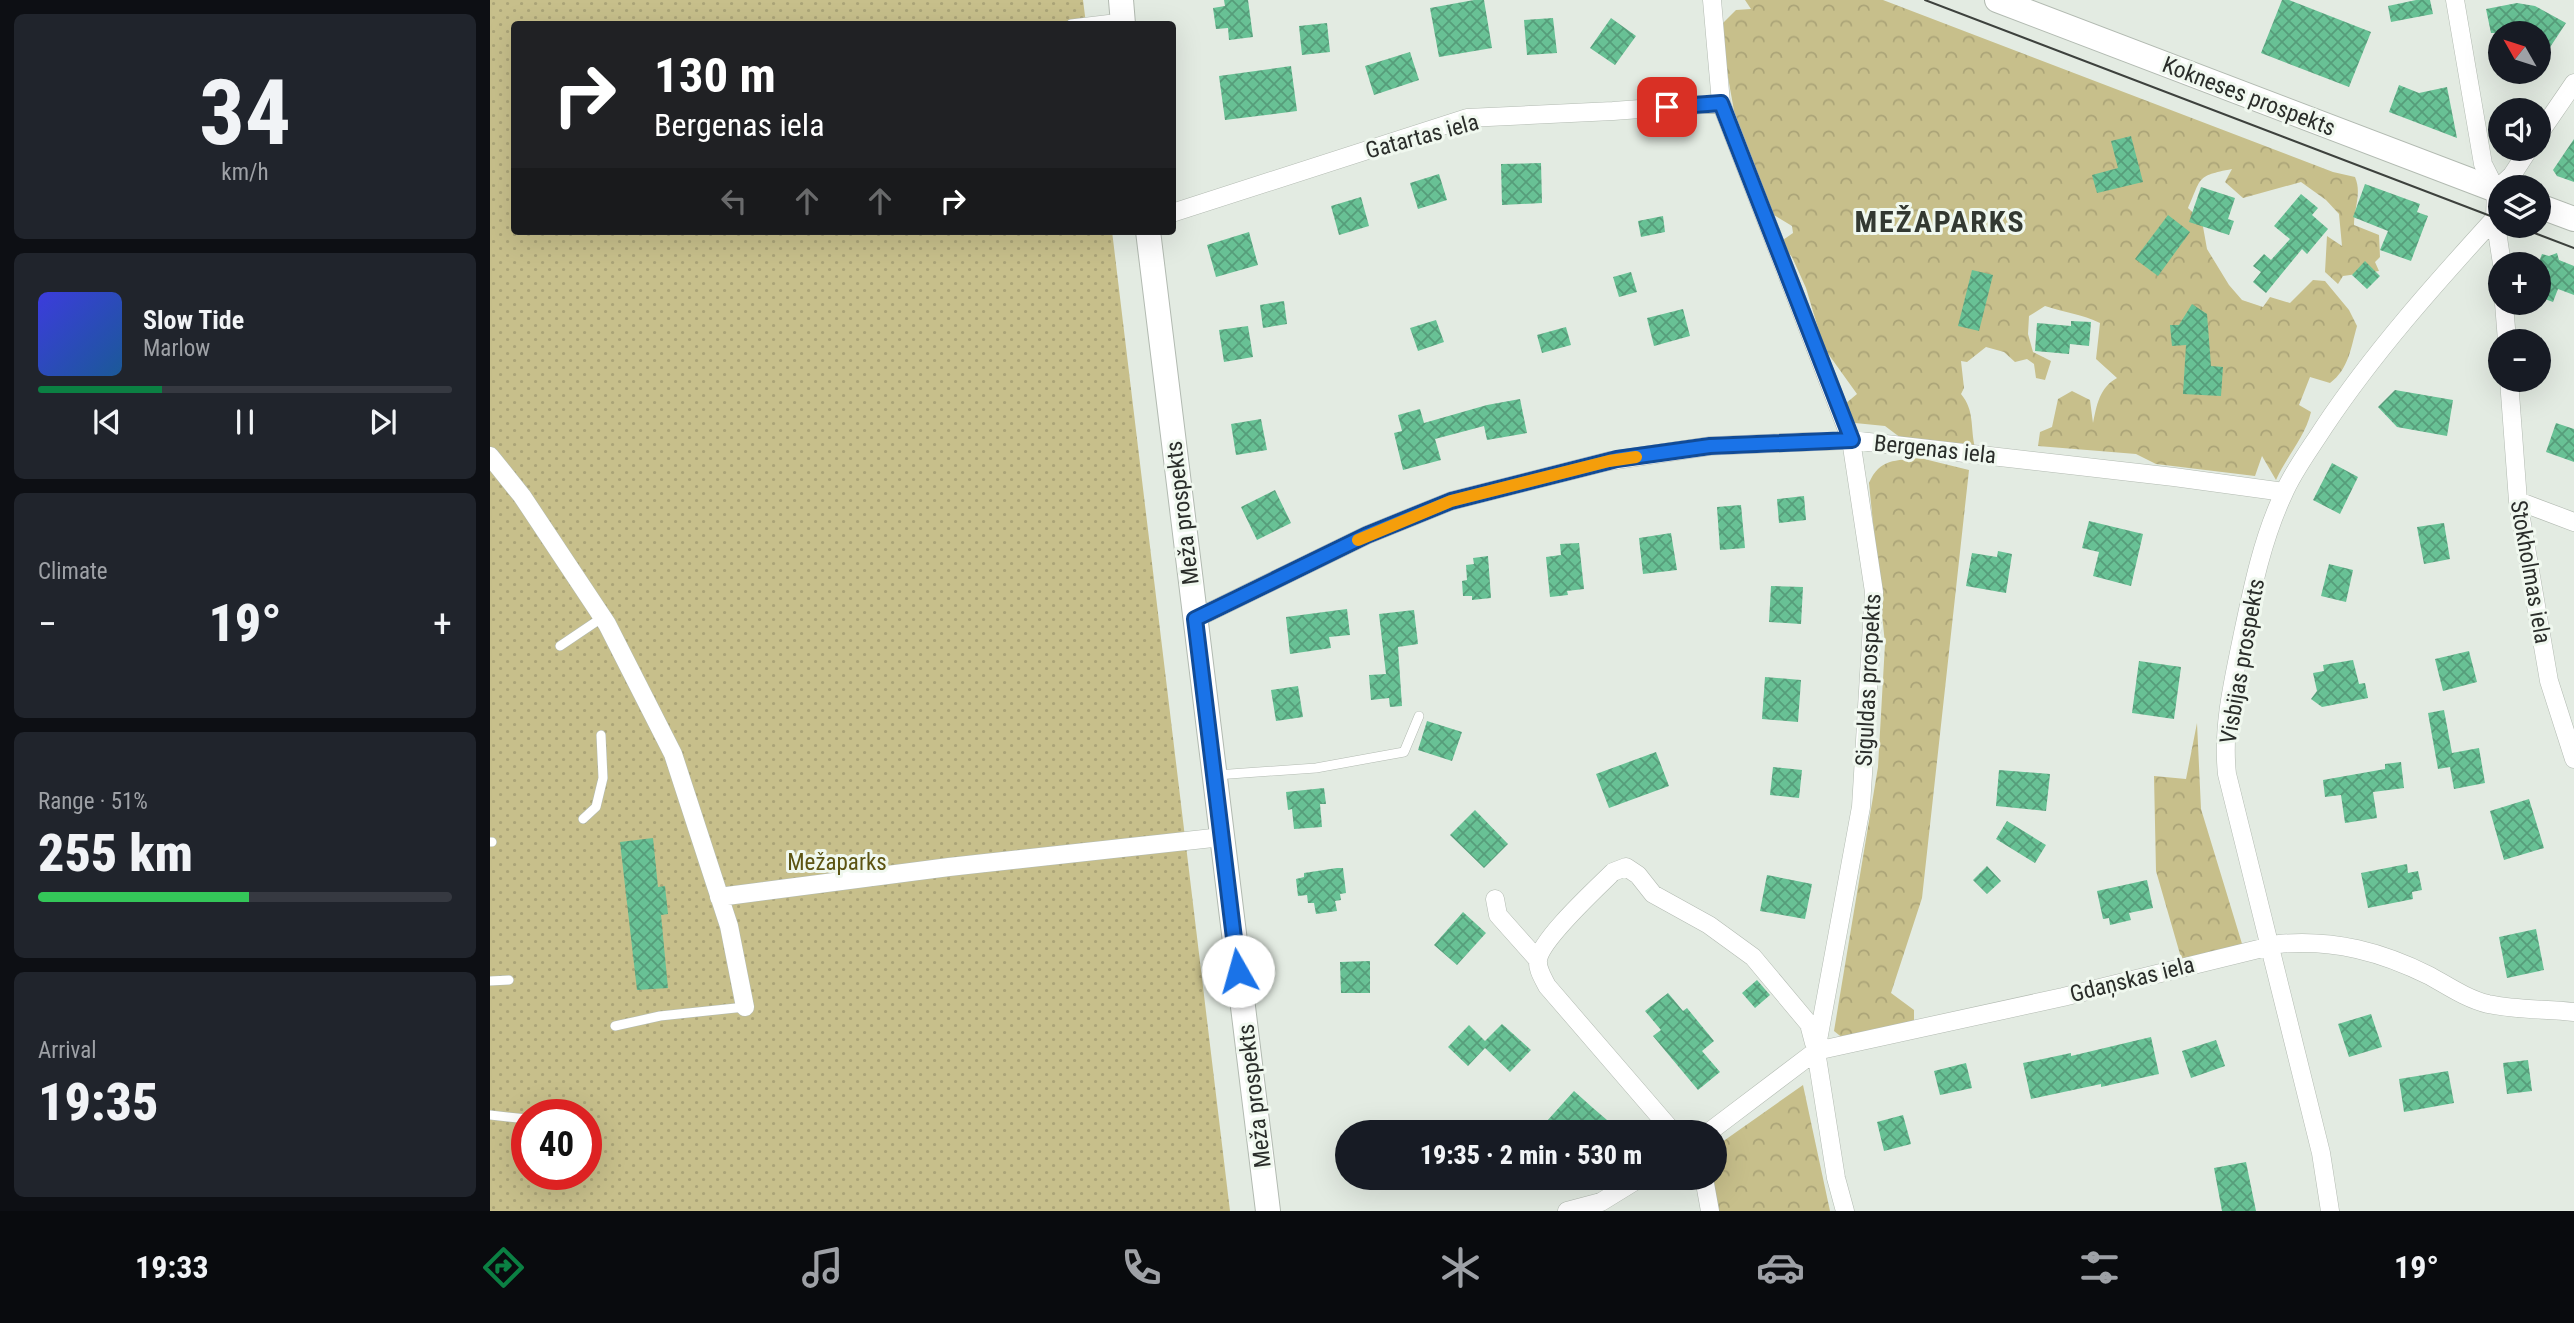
<!DOCTYPE html>
<html lang="en">
<head>
<meta charset="utf-8">
<style>
	:root { --surface:#171b24; --page:#20242c; --text:#f1f3f6; --muted:#9ea1a6; --line:#363941; --accent:#0b8043 }
	body { margin:0; font-family:"Roboto Condensed",sans-serif; background:var(--page); color:var(--text); height:100vh; display:flex; flex-direction:column; font-size:26px; white-space:nowrap }
	* { box-sizing:border-box; margin:0 }
	p { font-size:23px; color:var(--muted) }
	.icon { flex:none; width:38px; height:38px; fill:none; stroke:currentColor; stroke-width:2; stroke-linecap:round; stroke-linejoin:round }
	.map { position:relative; flex:1; overflow:hidden }
	.side { display:flex; flex-direction:column; gap:14px; padding:14px; background:#0d0f14; width:490px }
	.side>* { flex:none }
	.guide { position:absolute; left:21px; top:21px; width:665px; height:214px; border-radius:7px; box-shadow:0 7px 28px #0002; background:#202124; color:#fff; overflow:hidden }
	.needle { width:46px; rotate:309deg }
	.controls { position:absolute; left:1998px; top:21px; display:grid; gap:14px }
	.controls a { display:grid; place-items:center; width:63px; height:63px; border-radius:50%; background:var(--surface); box-shadow:0 7px 28px #0002; font-size:35px }
	.speed { position:absolute; left:21px; top:1099px; display:flex; gap:14px; font-size:35px; font-weight:700; text-align:center }
	.speed>* { display:grid; place-content:center; width:91px; height:91px; border-radius:50%; background:var(--surface); box-shadow:0 7px 28px #0002; line-height:1 }
	.speed .limit { border:10px solid #d22; background:#fff; color:#111 }
	.pin { position:absolute; display:grid; place-items:center; width:60px; height:60px; color:#fff; margin:-30px; border-radius:14px; box-shadow:0 4px 10px #0006 }
	.me { position:absolute; width:77px; margin:-38px; rotate:353deg; stroke-linejoin:round; filter:drop-shadow(0 0 5px #0008) }
	.turn { display:flex; align-items:center; gap:24px; height:147px; padding:0 28px; font-size:32px }
	.turn .icon { width:91px; height:91px; stroke-width:2.5 }
	.turn b { display:block; font-size:49px; line-height:60px }
	.lanes { display:flex; align-items:center; height:66px; padding:0 28px; background:#0003; justify-content:center; gap:35px; direction:ltr }
	.lanes .off { opacity:.35 }
	.big { font-size:52px; font-weight:800; line-height:1.1 }
	.side .tile { flex:1; display:flex; flex-direction:column; justify-content:center; gap:10px; min-width:0; padding:0 24px; border-radius:10px; background:var(--page) }
	.side .dial { align-items:center; gap:0 }
	.dial b { font-size:91px; line-height:1 }
	.song { display:flex; align-items:center; gap:21px }
	.cover { width:84px; height:84px; border-radius:10px; background:linear-gradient(135deg,hsl(240 70% 55%),hsl(210 70% 35%)) }
	.played { height:7px; border-radius:4px; background:linear-gradient(90deg,var(--accent) 30%,var(--line) 30%) }
	.keys { display:flex; justify-content:space-around; direction:ltr }
	.heat { display:flex; justify-content:space-between; align-items:center; font-size:38px; direction:ltr }
	.charge { height:10px; border-radius:5px; background:linear-gradient(90deg,#34c759 51%,var(--line) 0) }
	.trip { position:absolute; left:845px; top:1120px; width:392px; height:70px; border-radius:35px; background:var(--surface); box-shadow:0 7px 28px #0002; font-weight:800; line-height:70px; text-align:center }
	.menu { display:flex; height:112px; justify-content:space-around; align-items:center; background:#090b0e; color:var(--muted) }
	.menu .icon { width:49px; height:49px }
	.menu .current { color:var(--accent) }
	.menu b { font-size:32px; color:var(--text) }
	main { display:flex; flex:1; min-height:0 }
	.map>svg:first-child { display:block }
	.forest { fill:url(#forest-crowns) }
	.park { fill:url(#park-dots); fill-rule:evenodd }
	.building { fill:url(#building-cross-hatch) }
	.lines { fill:none; stroke-linecap:round; stroke-linejoin:round }
	.lane-casing { stroke:#b2bab1; stroke-width:10 }
	.street-casing { stroke:#b2bab1; stroke-width:19 }
	.secondary-casing { stroke:#b2bab1; stroke-width:26 }
	.lane { stroke:#fff; stroke-width:9 }
	.street { stroke:#fff; stroke-width:18 }
	.secondary { stroke:#fff; stroke-width:24 }
	.tram { stroke:#3d413d; stroke-width:2 }
	.route-casing { stroke:#114b97; stroke-width:18 }
	.route { stroke:#1a73e8; stroke-width:12 }
	.slow { stroke:#f59e0b; stroke-width:12 }
	.labels { text-anchor:middle; stroke-width:6; stroke-linejoin:round; paint-order:stroke }
	.street-label { font-size:23px; fill:#2a2d2a; stroke:#f0f8ef }
	.park-label { font-size:23px; fill:#5c5312; stroke:#f0f8ef }
	.district-label { font-size:30px; font-weight:bold; letter-spacing:2px; fill:#333932; stroke:#f0f8ef }
</style>
</head>
<body>
<main>
<section class="side">
<div class="tile dial"><b>34</b><p>km/h</p></div>
<div class="tile">
<div class="song"><i class="cover"></i><div><b>Slow Tide</b><p>Marlow</p></div></div>
<div class="played"></div>
<div class="keys"><svg class="icon" aria-label="previous" viewBox="0 0 24 24"><path d="M18 5L8 12l10 7zM5 5v14"/></svg><svg class="icon" aria-label="pause" viewBox="0 0 24 24"><path d="M8 5v14M16 5v14"/></svg><svg class="icon" aria-label="next" viewBox="0 0 24 24"><path d="M6 5l10 7-10 7zM19 5v14"/></svg></div>
</div>
<div class="tile"><p>Climate</p>
<div class="heat"><a>−</a><b class="big">19°</b><a>+</a></div>
</div>
<div class="tile"><p>Range · 51%</p><b class="big">255 km</b><div class="charge"></div></div>
<div class="tile"><p>Arrival</p><b class="big">19:35</b></div>
</section>
<div class="map">
<svg width="2084" height="1211" viewBox="0 0 2084 1211">
	<defs>
		<pattern id="forest-crowns" width="20" height="18" patternUnits="userSpaceOnUse" patternTransform="scale(1.75)"><rect width="20" height="18" fill="#c7bf8b"/><path d="M2 6a3 3 0 1 1 6 0M12 15a3 3 0 1 1 6 0" fill="none" stroke="#aba478"/></pattern>
		<pattern id="park-dots" width="8" height="8" patternUnits="userSpaceOnUse" patternTransform="scale(1.75)"><rect width="8" height="8" fill="#c7bf8b"/><path d="M2 2h.1M6 6h.1" fill="none" stroke="#aba478" stroke-width="1.8" stroke-linecap="round"/></pattern>
		<pattern id="building-cross-hatch" width="8" height="8" patternUnits="userSpaceOnUse" patternTransform="scale(1.75)"><rect width="8" height="8" fill="#68c195"/><path d="M0 0l8 8M0 8l8-8" fill="none" stroke="#569d7a"/></pattern>
	</defs>
	<rect width="100%" height="100%" fill="#e3ebe2"/>
	<!-- forest -->
	<path class="forest" d="M1255 0H1393L1843 172 1865 177C1872 193 1864 208 1864 225L1889 235 1890 257 1885 262 1889 271 1853 276 1848 284 1835 272 1837 236 1852 246 1849 214 1836 200 1811 182 1753 198 1735 182 1742 169C1705 176 1712 178 1698 208L1712 221 1717 249 1739 285 1752 300 1773 307 1780 297 1800 303 1823 280 1835 281 1859 310 1867 326C1861 347 1859 369 1840 383L1820 377 1809 405 1821 412C1815 437 1797 456 1786 480L1772 456 1765 476 1666 464 1646 454 1548 446 1550 432 1562 427 1568 399 1582 391 1600 400 1603 423C1607 405 1609 388 1627 378L1606 359 1610 323C1592 314 1575 313 1555 306L1539 316 1538 334 1543 352 1561 361 1555 380 1546 378 1544 364 1537 359 1525 362 1514 352 1496 347 1477 362 1471 361 1474 388 1471 394C1485 411 1480 427 1485 448L1411 438 1395 426 1365 423 1355 404 1367 394 1334 348 1316 288 1302 257 1290 242 1303 233 1302 226 1284 215 1248 133 1229 27 1246 10 1261 9Z
		M1430 458 1479 470 1432 898 1401 993 1424 1010V1024L1354 1039 1344 1031 1388 767 1395 644 1379 483C1390 458 1405 461 1430 458Z
		M1707 723 1711 809 1753 947 1692 961 1666 871 1664 776 1696 779Z
		M1313 1085 1340 1211H1229L1221 1178H1225V1147Z"/>
	<!-- park -->
	<path class="park" d="M0 0H593L596 24H24V231H622L740 1211H0ZM37 1115H96V1174H37Z"/>
	<!-- building -->
	<path class="building" d="M734 0H758L763 37 739 40 738 28 726 29 723 8 735 6Z
		M984 0H994L1002 48 949 57 940 8Z
		M1792 0H1799L1881 32 1859 87 1771 53Z
		M1926 0H1940L1943 14 1901 22 1898 6Z
		M2027 3 2045 6 2076 23 2049 64V33H2001L1996 9Z
		M1063 18 1067 53 1037 55 1034 20Z
		M1121 18 1146 36 1125 65 1100 48Z
		M837 23 840 52 812 55 809 26Z
		M920 52 929 80 884 95 875 66Z
		M801 66 807 111 735 120 729 76Z
		M1909 85 1929 93 1957 87 1967 138 1899 112Z
		M1641 136 1653 182 1607 193 1602 175 1628 168 1621 141Z
		M2084 139V182L2067 176 2063 170Z
		M1051 163 1052 203 1012 205 1011 164Z
		M949 174 957 200 928 209 920 183Z
		M1875 184 1930 204 1927 212 1938 216 1921 261 1890 250 1898 231 1863 217Z
		M1711 187 1745 198 1738 219 1744 221 1739 235 1699 222Z
		M1811 194 1828 208 1822 215 1838 229 1817 254 1812 249 1776 293 1763 282 1771 272 1763 266 1774 254 1781 260 1800 239 1784 226Z
		M871 197 879 226 849 235 841 206Z
		M1678 215 1700 232 1668 276 1645 259Z
		M1173 216 1175 232 1151 237 1148 221Z
		M759 232 768 265 726 277 717 245Z
		M2067 253 2069 260 2084 266V295L2068 289 2063 302 2049 297V262L2052 254 2059 256Z
		M1875 261 1890 276 1877 289 1862 275Z
		M1482 270 1503 275 1489 331 1468 326Z
		M1141 272 1147 292 1129 297 1123 277Z
		M794 301 797 324 773 328 770 305Z
		M1702 304 1717 314 1721 366 1733 367 1731 396 1693 394 1696 345 1682 346 1680 325H1689Z
		M1193 309 1200 336 1164 346 1157 318Z
		M946 320 954 342 928 351 920 328Z
		M1581 321 1601 322 1599 346 1580 344 1579 354 1545 351 1547 323 1581 326Z
		M758 326 763 357 734 362 729 330Z
		M1076 327 1081 345 1052 353 1047 335Z
		M1905 390 1963 400 1957 436 1907 427 1888 407Z
		M1030 399 1037 433 997 440 994 426 945 439 951 460 913 470 904 433 912 431 908 415 930 409 934 423 997 405Z
		M771 419 777 450 746 455 741 424Z
		M2066 423 2084 429V462L2056 452Z
		M1842 463 1868 477 1850 514 1823 500Z
		M785 490 801 523 767 540 751 507Z
		M1314 496 1316 520 1289 523 1287 499Z
		M1251 505 1255 548 1230 550 1227 507Z
		M1599 521 1653 534 1641 586 1603 576 1609 552 1592 548Z
		M1954 523 1960 559 1934 564 1927 527Z
		M1181 533 1187 570 1153 574 1149 538Z
		M1089 543 1094 589 1077 591 1078 595 1060 597 1056 557 1071 555 1070 544Z
		M1508 551 1522 554 1516 593 1476 586 1482 553 1507 557Z
		M998 556 1001 598 982 600V596H973L972 581 977 580 976 565 984 564 983 558Z
		M1839 564 1863 570 1856 602 1831 596Z
		M1281 586 1313 587 1311 624 1279 622Z
		M857 609 860 635 839 637 841 648 800 654 796 617Z
		M924 610 928 644 908 647 912 706 900 707 899 698 881 700 879 675 896 674 889 614Z
		M1979 651 1987 682 1953 691 1945 659Z
		M1863 660 1869 684 1875 683 1878 698 1832 707 1821 699 1827 691 1823 673 1834 671 1833 665Z
		M1649 661 1691 667 1684 719 1642 713Z
		M1275 677 1311 680 1308 722 1272 719Z
		M808 686 813 717 786 721 781 690Z
		M1954 710 1962 753 1989 748 1995 783 1964 789 1960 767 1948 769 1938 713Z
		M937 721 972 732 962 761 928 750Z
		M1166 752 1179 786 1119 808 1106 774Z
		M1911 762 1914 788 1883 792 1887 818 1855 823 1851 795 1835 797 1833 780 1895 769V764Z
		M1283 767 1312 770 1309 798 1280 795Z
		M1509 770 1560 774 1556 811 1506 806Z
		M834 788 836 804H830L832 827 804 829 802 809 798 810 796 792Z
		M2039 799 2054 848 2014 860 2000 811Z
		M985 810 1018 844 994 868 960 835Z
		M1517 821 1556 845 1545 863 1506 839Z
		M163 838 168 887 175 886 178 914 171 915 178 988 147 990 130 842Z
		M1917 864 1918 873 1928 871 1932 890 1922 892 1923 899 1878 908 1871 873Z
		M1497 866 1511 881 1497 894 1483 880Z
		M847 868H853L856 893 850 894 851 900 845 901 847 911 826 914 824 903H818L817 895 808 896 806 879 814 877V873Z
		M1277 875 1322 884 1315 919 1270 911Z
		M1657 880 1663 908 1639 913 1641 920 1620 925 1619 918 1613 919 1607 891Z
		M973 912 996 933 967 965 944 945Z
		M2046 929 2054 970 2017 978 2009 937Z
		M880 961V993H851L850 962Z
		M1267 980 1280 995 1265 1008 1252 993Z
		M1178 993 1193 1011 1197 1008 1224 1041 1212 1051 1230 1072 1208 1090 1163 1036 1171 1030 1155 1011Z
		M1881 1014 1892 1047 1859 1057 1848 1024Z
		M1012 1024 1041 1050 1020 1072 995 1048 978 1066 958 1047 979 1025 995 1041Z
		M1661 1037 1669 1074 1611 1087V1084L1541 1099 1533 1063 1581 1053V1056Z
		M1726 1040 1735 1066 1701 1078 1692 1051Z
		M2038 1060 2042 1091 2017 1094 2013 1063Z
		M1476 1063 1482 1088 1450 1095 1444 1071Z
		M1958 1071 1964 1103 1914 1112 1909 1079Z
		M1084 1091 1103 1108 1131 1132H1047Z
		M1413 1115 1421 1144 1394 1151 1387 1122Z
		M1756 1162 1766 1211H1732L1724 1168Z"/>
	<g class="lines">
		<defs>
			<path id="lane" d="M581 24 631 18
				M70 646 113 617
				M726 775 826 768 914 752 929 716
				M93 819 106 807 113 778 111 735
				M0 842H2
				M0 981 19 980
				M125 1026 170 1016 255 1007
				M0 1115 37 1119"/>
			<path id="street" d="M1222 0 1231 103 1361 440 1384 592 1371 807 1326 1051 1346 1178 1355 1211
				M1965 0 1993 164 2006 190 2005 218 2012 264
				M2049 134 2084 83
				M2006 190 2022 175 2039 149
				M682 213 977 118 1123 111 1231 103
				M2014 303 2017 341
				M2019 380 2028 501 2059 681 2084 759
				M0 456 32 496 117 624 183 754 239 926 255 1007
				M2028 501 2084 522
				M705 619 877 535 961 501 1119 461 1220 446 1361 440 1684 477 1794 492
				M229 897 459 867 732 837
				M1005 899 1008 915 1048 960
				M1183 1132 1057 986C1053 978 1047 969 1048 960 1051 939 1106 889 1123 872L1136 867 1148 875 1163 894 1219 925 1263 957 1319 1024 1324 1043
				M1219 1132 1326 1051 1573 997 1789 944C1844 939 1892 952 1940 976 1958 986 1977 999 1998 1004 2026 1010 2056 1009 2084 1012
				M1214 1178 1220 1211
				M1077 1211 1111 1202 1150 1178
				M1840 1211 1831 1153 1737 774C1732 728 1743 682 1752 638 1762 590 1772 540 1793 495 1803 471 1820 449 1834 427 1884 352 1944 285 2005 218"/>
			<path id="secondary" d="M631 0 633 24
				M1507 0 2011 192
				M2049 206 2084 219
				M658 231 778 1211"/>
		</defs>
		<!-- lane casing -->
		<use href="#lane" class="lane-casing"/>
		<!-- street casing -->
		<use href="#street" class="street-casing"/>
		<!-- secondary casing -->
		<use href="#secondary" class="secondary-casing"/>
		<!-- lane -->
		<use href="#lane" class="lane"/>
		<!-- street -->
		<use href="#street" class="street"/>
		<!-- secondary -->
		<use href="#secondary" class="secondary"/>
		<!-- tram -->
		<path class="tram" d="M1435 0 2011 220
			M2026 226 2084 248"/>
	</g>
	<g class="lines">
		<defs>
			<path id="route" d="M748 971 705 619 877 535 961 501 1127 459 1220 446 1362 440 1231 103 1177 107"/>
		</defs>
		<!-- route casing -->
		<use href="#route" class="route-casing"/>
		<!-- route -->
		<use href="#route" class="route"/>
		<!-- slow -->
		<path class="slow" d="M868 540 961 501 1119 461 1146 457"/>
	</g>
	<g class="labels">
		<!-- street labels -->
		<g class="street-label">
			<text transform="translate(1759 96) rotate(21)" y="8">Kokneses prospekts</text>
			<text transform="translate(932 136) rotate(-15)" y="8">Gatartas iela</text>
			<text transform="translate(1445 449) rotate(6)" y="8">Bergenas iela</text>
			<text transform="translate(692 513) rotate(-97)" y="8">Meža prospekts</text>
			<text transform="translate(2041 572) rotate(80)" y="8">Stokholmas iela</text>
			<text transform="translate(1752 661) rotate(-80)" y="8">Visbijas prospekts</text>
			<text transform="translate(1378 680) rotate(-87)" y="8">Siguldas prospekts</text>
			<text transform="translate(1642 979) rotate(-14)" y="8">Gdaņskas iela</text>
			<text transform="translate(764 1096) rotate(-97)" y="8">Meža prospekts</text>
		</g>
		<!-- park labels -->
		<g class="park-label">
			<text x="347" y="870">Mežaparks</text>
		</g>
		<!-- district labels -->
		<g class="district-label">
			<text x="1450" y="232">MEŽAPARKS</text>
		</g>
	</g>
</svg>
<div class="controls">
<a><svg class="needle" viewBox="-14 -14 28 28"><path d="M0-13l5 13h-10z" fill="#e53935"/><path d="M0 13l5-13h-10z" fill="#9ea1a6"/></svg></a>
<a><svg class="icon" aria-label="sound" viewBox="0 0 24 24"><path d="M4 9h4l5-4v14l-5-4H4zM17 9q2 3 0 6"/></svg></a>
<a><svg class="icon" aria-label="layers" viewBox="0 0 24 24"><path d="M12 4l9 5-9 5-9-5zM3 14l9 5 9-5"/></svg></a>
<a>+</a>
<a>−</a>
</div>
<div class="speed"><div class="limit">40</div></div>
<div class="pin" style="left:1177px;top:107px;background:#d93025"><svg class="icon" aria-label="arrive" viewBox="0 0 24 24"><path d="M6 21V4h12l-3 4 3 4H6"/></svg></div>
<svg class="me" style="left:748px;top:971px" viewBox="-20 -20 40 40"><circle r="19" fill="#fff"/><path d="M0-13L10 11 0 6-10 11z" fill="#1a73e8"/></svg>
<div class="trip">19:35 · 2 min · 530 m</div>
<div class="guide">
<div class="turn"><svg class="icon" aria-label="right" viewBox="0 0 24 24"><path d="M7 20v-9h11M14 6l5 5-5 5"/></svg><div><b>130 m</b>Bergenas iela</div></div>
<div class="lanes"><svg class="icon off" aria-label="left" viewBox="0 0 24 24"><path d="M17 20v-9H6M10 6l-5 5 5 5"/></svg><svg class="icon off" aria-label="ahead" viewBox="0 0 24 24"><path d="M12 20V5M6 11l6-6 6 6"/></svg><svg class="icon off" aria-label="ahead" viewBox="0 0 24 24"><path d="M12 20V5M6 11l6-6 6 6"/></svg><svg class="icon" aria-label="right" viewBox="0 0 24 24"><path d="M7 20v-9h11M14 6l5 5-5 5"/></svg></div>
</div>
</div>
</main>
<nav class="menu">
<b>19:33</b>
<svg class="icon current" aria-label="directions" viewBox="0 0 24 24"><path d="M12 3l9 9-9 9-9-9zM9 14v-3h6M13 9l2 2-2 2"/></svg>
<svg class="icon" aria-label="music" viewBox="0 0 24 24"><path d="M9 18V5l10-2v13"/><circle cx="6" cy="18" r="3"/><circle cx="16" cy="16" r="3"/></svg>
<svg class="icon" aria-label="phone" viewBox="0 0 24 24"><path d="M5 4h4l2 5-3 2q2 4 5 5l2-3 5 2v4C11 20 4 13 5 4z"/></svg>
<svg class="icon" aria-label="climate" viewBox="0 0 24 24"><path d="M12 3v18M4 7l16 10M4 17L20 7"/></svg>
<svg class="icon" aria-label="car" viewBox="0 0 24 24"><path d="M5 17H2v-5l4-1 3-4h7l3 4 3 1v5h-3M9 17h6M6 11h13"/><circle cx="7" cy="17" r="2"/><circle cx="17" cy="17" r="2"/></svg>
<svg class="icon" aria-label="filters" viewBox="0 0 24 24"><path d="M4 7h16M4 17h16"/><circle cx="9" cy="7" r="2"/><circle cx="15" cy="17" r="2"/></svg>
<b>19°</b>
</nav>
</body>
</html>
